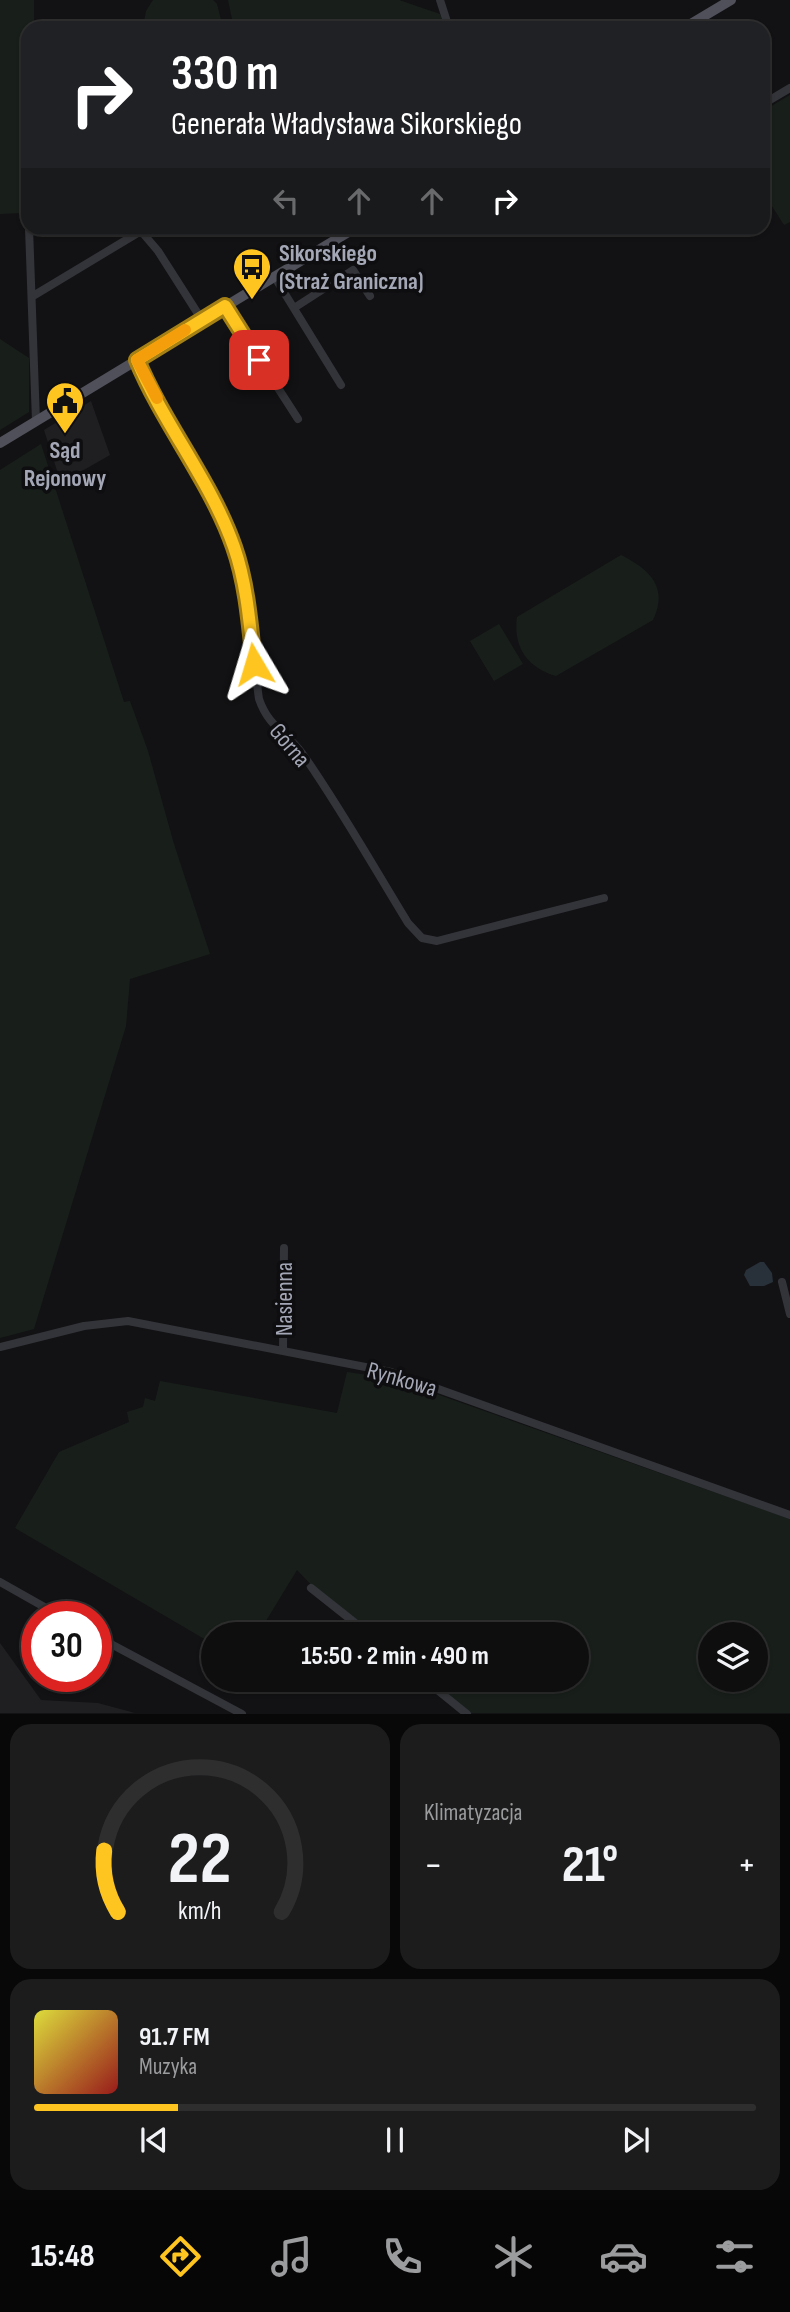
<!DOCTYPE html>
<html lang="pl">
<head>
<meta charset="utf-8">
<style>
	:root { --surface:#0e0e0f; --page:#1c1c1d; --text:#f1f3f6; --muted:#9b9c9e; --line:#2e2e2f; --accent:#fec521 }
	body { margin:0; font-family:"Sofia Sans Condensed",sans-serif; background:var(--page); color:var(--text); height:100vh; display:flex; flex-direction:column; font-size:26px; white-space:nowrap }
	* { box-sizing:border-box; margin:0 }
	p { font-size:23px; color:var(--muted) }
	.icon { flex:none; width:38px; height:38px; fill:none; stroke:currentColor; stroke-width:2; stroke-linecap:round; stroke-linejoin:round }
	.map { position:relative; height:1714px; overflow:hidden }
	.drawer { display:flex; flex-direction:column; gap:10px; padding:10px; background:#080808; flex:1 }
	.drawer>* { flex:none }
	.top-card { position:absolute; left:21px; top:21px; width:749px; height:214px; border-radius:21px; box-shadow:0 2px 5px #0004,0 0 0 2px var(--line); background:#202124; color:#fff; overflow:hidden }
	.tools { position:absolute; left:698px; top:1622px; display:grid; gap:14px }
	.tools a { display:grid; place-items:center; width:70px; height:70px; border-radius:50%; background:var(--surface); box-shadow:0 2px 5px #0004,0 0 0 2px var(--line); font-size:35px }
	.speed { position:absolute; left:21px; top:1601px; display:flex; gap:14px; font-size:35px; font-weight:700; text-align:center }
	.speed>* { display:grid; place-content:center; width:91px; height:91px; border-radius:50%; background:var(--surface); box-shadow:0 2px 5px #0004,0 0 0 2px var(--line); line-height:1 }
	.speed .limit { border:10px solid #d22; background:#fff; color:#111 }
	.pin { position:absolute; display:grid; place-items:center; width:60px; height:60px; color:#fff; margin:-30px; border-radius:14px; box-shadow:0 4px 10px #0006 }
	.me { position:absolute; width:77px; margin:-38px; rotate:353deg; stroke-linejoin:round; filter:drop-shadow(0 0 5px #0008) }
	.turn { display:flex; align-items:center; gap:24px; height:147px; padding:0 35px; font-size:32px }
	.turn .icon { width:91px; height:91px; stroke-width:2.5 }
	.turn b { display:block; font-size:49px; line-height:60px }
	.lanes { display:flex; align-items:center; height:66px; padding:0 35px; background:#0003; justify-content:center; gap:35px; direction:ltr }
	.lanes .off { opacity:.35 }
	.big { font-size:52px; font-weight:700; line-height:1.1 }
	.drawer .tile { flex:1; display:flex; flex-direction:column; justify-content:center; gap:10px; min-width:0; padding:0 24px; border-radius:21px; background:var(--page) }
	.drawer .dial { align-items:center; gap:0 }
	.dial svg { height:182px; overflow:visible; fill:none; stroke:var(--line); stroke-width:7; stroke-linecap:round; text-anchor:middle }
	.dial text { fill:var(--text); stroke:none }
	.song { display:flex; align-items:center; gap:21px }
	.cover { width:84px; height:84px; border-radius:10px; background:linear-gradient(135deg,hsl(60 70% 55%),hsl(0 70% 35%)) }
	.played { height:7px; border-radius:4px; background:linear-gradient(90deg,var(--accent) 20%,var(--line) 20%) }
	.keys { display:flex; justify-content:space-around; direction:ltr }
	.heat { display:flex; justify-content:space-between; align-items:center; font-size:38px; direction:ltr }
	.drawer .tiles { flex:1; display:grid; gap:10px; grid-template-columns:1fr 1fr }
	.tile:last-child { grid-column:span 2 }
	.trip { position:absolute; left:201px; top:1622px; width:388px; height:70px; border-radius:35px; background:var(--surface); box-shadow:0 2px 5px #0004,0 0 0 2px var(--line); font-weight:700; line-height:70px; text-align:center }
	.tab-bar { display:flex; height:112px; justify-content:space-around; align-items:center; background:#060606; color:var(--muted) }
	.tab-bar .icon { width:49px; height:49px }
	.tab-bar .on { color:var(--accent) }
	.tab-bar b { font-size:32px; color:var(--text) }
	.map>svg:first-child { display:block }
	.built { fill:#1f1e21 }
	.green { fill:#181f1a; fill-rule:evenodd }
	.water { fill:#283039 }
	.lines { fill:none; stroke-linecap:round; stroke-linejoin:round }
	.minor { stroke:#333439; stroke-width:8 }
	.major { stroke:#4f5059; stroke-width:10 }
	.route-casing { stroke:#a58015; stroke-width:18 }
	.route { stroke:#fec521; stroke-width:12 }
	.slow { stroke:#f59e0b; stroke-width:12 }
	.labels { text-anchor:middle; stroke-width:7; stroke-linejoin:round; paint-order:stroke }
	.poi-label { font-size:24px; font-weight:bold; fill:#a3a7b6; stroke:#0e0d0f; text-anchor:start }
	.street-label { font-size:24px; fill:#a3a7b6; stroke:#0e0d0f }
</style>
</head>
<body>
<div class="map">
<svg width="790" height="1714" viewBox="0 0 790 1714">
	<rect width="100%" height="100%" fill="#121214"/>
	<!-- built -->
	<path class="built" d="M91 401 110 455 61 483 44 430Z
		M0 1643 41 1700 98 1703 135 1713H0Z"/>
	<!-- green -->
	<path class="green" d="M0 0H34V28H28V220H23L22 213 0 214Z
		M153 0H213L217 4 223 28H143L146 11Z
		M228 0H399L440 14 445 28H234Z
		M790 95V222L784 225 763 192V111Z
		M0 339 29 358V412L0 430Z
		M41 444 124 702 130 701 148 751 174 844 210 954 130 979 126 1026 34 1329 0 1338V470Z
		M621 555C649 569 669 587 653 620L556 676C527 667 513 647 517 617Z
		M499 624 523 664 494 681 470 641Z
		M347 1372 395 1379 422 1389 790 1519V1713H471L429 1680H578V1634H370L323 1597 297 1570 258 1634H214L213 1644 15 1528 59 1452 129 1422 127 1412 143 1407 145 1398 155 1401 160 1381 337 1413ZM710 1634H756V1680H710Z"/>
	<!-- water -->
	<path class="water" d="M760 1262H764L772 1273 773 1282 764 1286H750L744 1275 746 1270Z"/>
	<g class="lines">
		<!-- minor -->
		<path class="minor" d="M440 0 449 28
			M763 104 790 88
			M29 228 36 421
			M274 276 341 385
			M33 296 141 231 158 251 202 320
			M225 306 298 419
			M294 308 353 270 370 296
			M137 360C164 424 209 480 234 545 251 590 252 651 259 699 269 728 286 731 302 753 340 807 373 866 408 923L422 938 437 941 604 898
			M782 1282 790 1314
			M0 1347 84 1326 128 1321 391 1372 790 1515
			M283 1350 284 1248
			M0 1582 62 1617
			M311 1588 369 1634
			M96 1636 242 1714
			M425 1680 467 1714"/>
		<!-- major -->
		<path class="major" d="M684 28 731 0
			M0 443 355 228"/>
	</g>
	<g class="lines">
		<defs>
			<path id="route" d="M254 664C250 626 247 584 234 547 211 481 164 425 137 360L225 306 259 360"/>
		</defs>
		<!-- route casing -->
		<use href="#route" class="route-casing"/>
		<!-- route -->
		<use href="#route" class="route"/>
		<!-- slow -->
		<path class="slow" d="M157 398 137 360 185 330"/>
	</g>
	<!-- icons -->
	<defs>
		<symbol id="bus-pin" viewBox="-11 -11 22 30"><path d="M0 17L-7.5 6A9.5 9.5 0 1 1 7.5 6Z" fill="#fec521" stroke="#0e0d0f"/><path d="M-5-6H5V4H4V6H2V4H-2V6H-4V4H-5ZM-3.5-4V0h7V-4ZM-3.5 1.2v1.5H-2V1.2ZM2 1.2v1.5H3.5V1.2Z" fill="#111"/></symbol>
		<symbol id="civic-pin" viewBox="-11 -11 22 30"><path d="M0 17L-7.5 6A9.5 9.5 0 1 1 7.5 6Z" fill="#fec521" stroke="#0e0d0f"/><path d="M-.6-6.5H3V-4.5H.6V-3L4-1V1h2V6H-6V1h2V-1L-.6-3ZM-1.2 2.5V6h2.4V2.5Z" fill="#111"/></symbol>
	</defs>
	<g fill-rule="evenodd">
		<use href="#bus-pin" x="230" y="245" width="44" height="60"/>
		<use href="#civic-pin" x="43" y="379" width="44" height="60"/>
	</g>
	<g class="labels">
		<!-- poi labels -->
		<g class="poi-label">
			<text x="279" y="261">Sikorskiego<tspan x="279" dy="28">(Straż Graniczna)</tspan></text>
			<text x="65" y="458" text-anchor="middle">Sąd<tspan x="65" dy="28">Rejonowy</tspan></text>
		</g>
		<!-- street labels -->
		<g class="street-label">
			<text transform="translate(290 745) rotate(50)" y="8">Górna</text>
			<text transform="translate(284 1299) rotate(-90)" y="8">Nasienna</text>
			<text transform="translate(402 1379) rotate(16)" y="8">Rynkowa</text>
		</g>
	</g>
</svg>
<div class="tools">
<a><svg class="icon" aria-label="layers" viewBox="0 0 24 24"><path d="M12 4l9 5-9 5-9-5zM3 14l9 5 9-5"/></svg></a>
</div>
<div class="speed"><div class="limit">30</div></div>
<div class="pin" style="left:259px;top:360px;background:#d93025"><svg class="icon" aria-label="arrive" viewBox="0 0 24 24"><path d="M6 21V4h12l-3 4 3 4H6"/></svg></div>
<svg class="me" style="left:254px;top:664px" viewBox="-20 -20 40 40"><path d="M0-17L14 15 0 8-14 15z" fill="#fec521" stroke="#fff" stroke-width="4"/></svg>
<div class="trip">15:50 · 2 min · 490 m</div>
<div class="top-card">
<div class="turn"><svg class="icon" aria-label="right" viewBox="0 0 24 24"><path d="M7 20v-9h11M14 6l5 5-5 5"/></svg><div><b>330 m</b>Generała Władysława Sikorskiego</div></div>
<div class="lanes"><svg class="icon off" aria-label="left" viewBox="0 0 24 24"><path d="M17 20v-9H6M10 6l-5 5 5 5"/></svg><svg class="icon off" aria-label="ahead" viewBox="0 0 24 24"><path d="M12 20V5M6 11l6-6 6 6"/></svg><svg class="icon off" aria-label="ahead" viewBox="0 0 24 24"><path d="M12 20V5M6 11l6-6 6 6"/></svg><svg class="icon" aria-label="right" viewBox="0 0 24 24"><path d="M7 20v-9h11M14 6l5 5-5 5"/></svg></div>
</div>
</div>
<section class="drawer">
<div class="tiles">
<div class="tile dial"><svg viewBox="0 0 100 80">
<path d="M14 69A42 42 0 1 1 86 69"/>
<path d="M14 69A42 42 0 0 1 8 42" stroke="#fec521"/>
<text x="50" y="56" font-size="32" font-weight="700">22</text>
<text x="50" y="72" font-size="11">km/h</text>
</svg></div>
<div class="tile"><p>Klimatyzacja</p>
<div class="heat"><a>−</a><b class="big">21°</b><a>+</a></div>
</div>
<div class="tile">
<div class="song"><i class="cover"></i><div><b>91.7 FM</b><p>Muzyka</p></div></div>
<div class="played"></div>
<div class="keys"><svg class="icon" aria-label="previous" viewBox="0 0 24 24"><path d="M18 5L8 12l10 7zM5 5v14"/></svg><svg class="icon" aria-label="pause" viewBox="0 0 24 24"><path d="M8 5v14M16 5v14"/></svg><svg class="icon" aria-label="next" viewBox="0 0 24 24"><path d="M6 5l10 7-10 7zM19 5v14"/></svg></div>
</div>
</div>
</section>
<nav class="tab-bar">
<b>15:48</b>
<svg class="icon on" aria-label="directions" viewBox="0 0 24 24"><path d="M12 3l9 9-9 9-9-9zM9 14v-3h6M13 9l2 2-2 2"/></svg>
<svg class="icon" aria-label="music" viewBox="0 0 24 24"><path d="M9 18V5l10-2v13"/><circle cx="6" cy="18" r="3"/><circle cx="16" cy="16" r="3"/></svg>
<svg class="icon" aria-label="phone" viewBox="0 0 24 24"><path d="M5 4h4l2 5-3 2q2 4 5 5l2-3 5 2v4C11 20 4 13 5 4z"/></svg>
<svg class="icon" aria-label="climate" viewBox="0 0 24 24"><path d="M12 3v18M4 7l16 10M4 17L20 7"/></svg>
<svg class="icon" aria-label="car" viewBox="0 0 24 24"><path d="M5 17H2v-5l4-1 3-4h7l3 4 3 1v5h-3M9 17h6M6 11h13"/><circle cx="7" cy="17" r="2"/><circle cx="17" cy="17" r="2"/></svg>
<svg class="icon" aria-label="filters" viewBox="0 0 24 24"><path d="M4 7h16M4 17h16"/><circle cx="9" cy="7" r="2"/><circle cx="15" cy="17" r="2"/></svg>
</nav>
</body>
</html>
